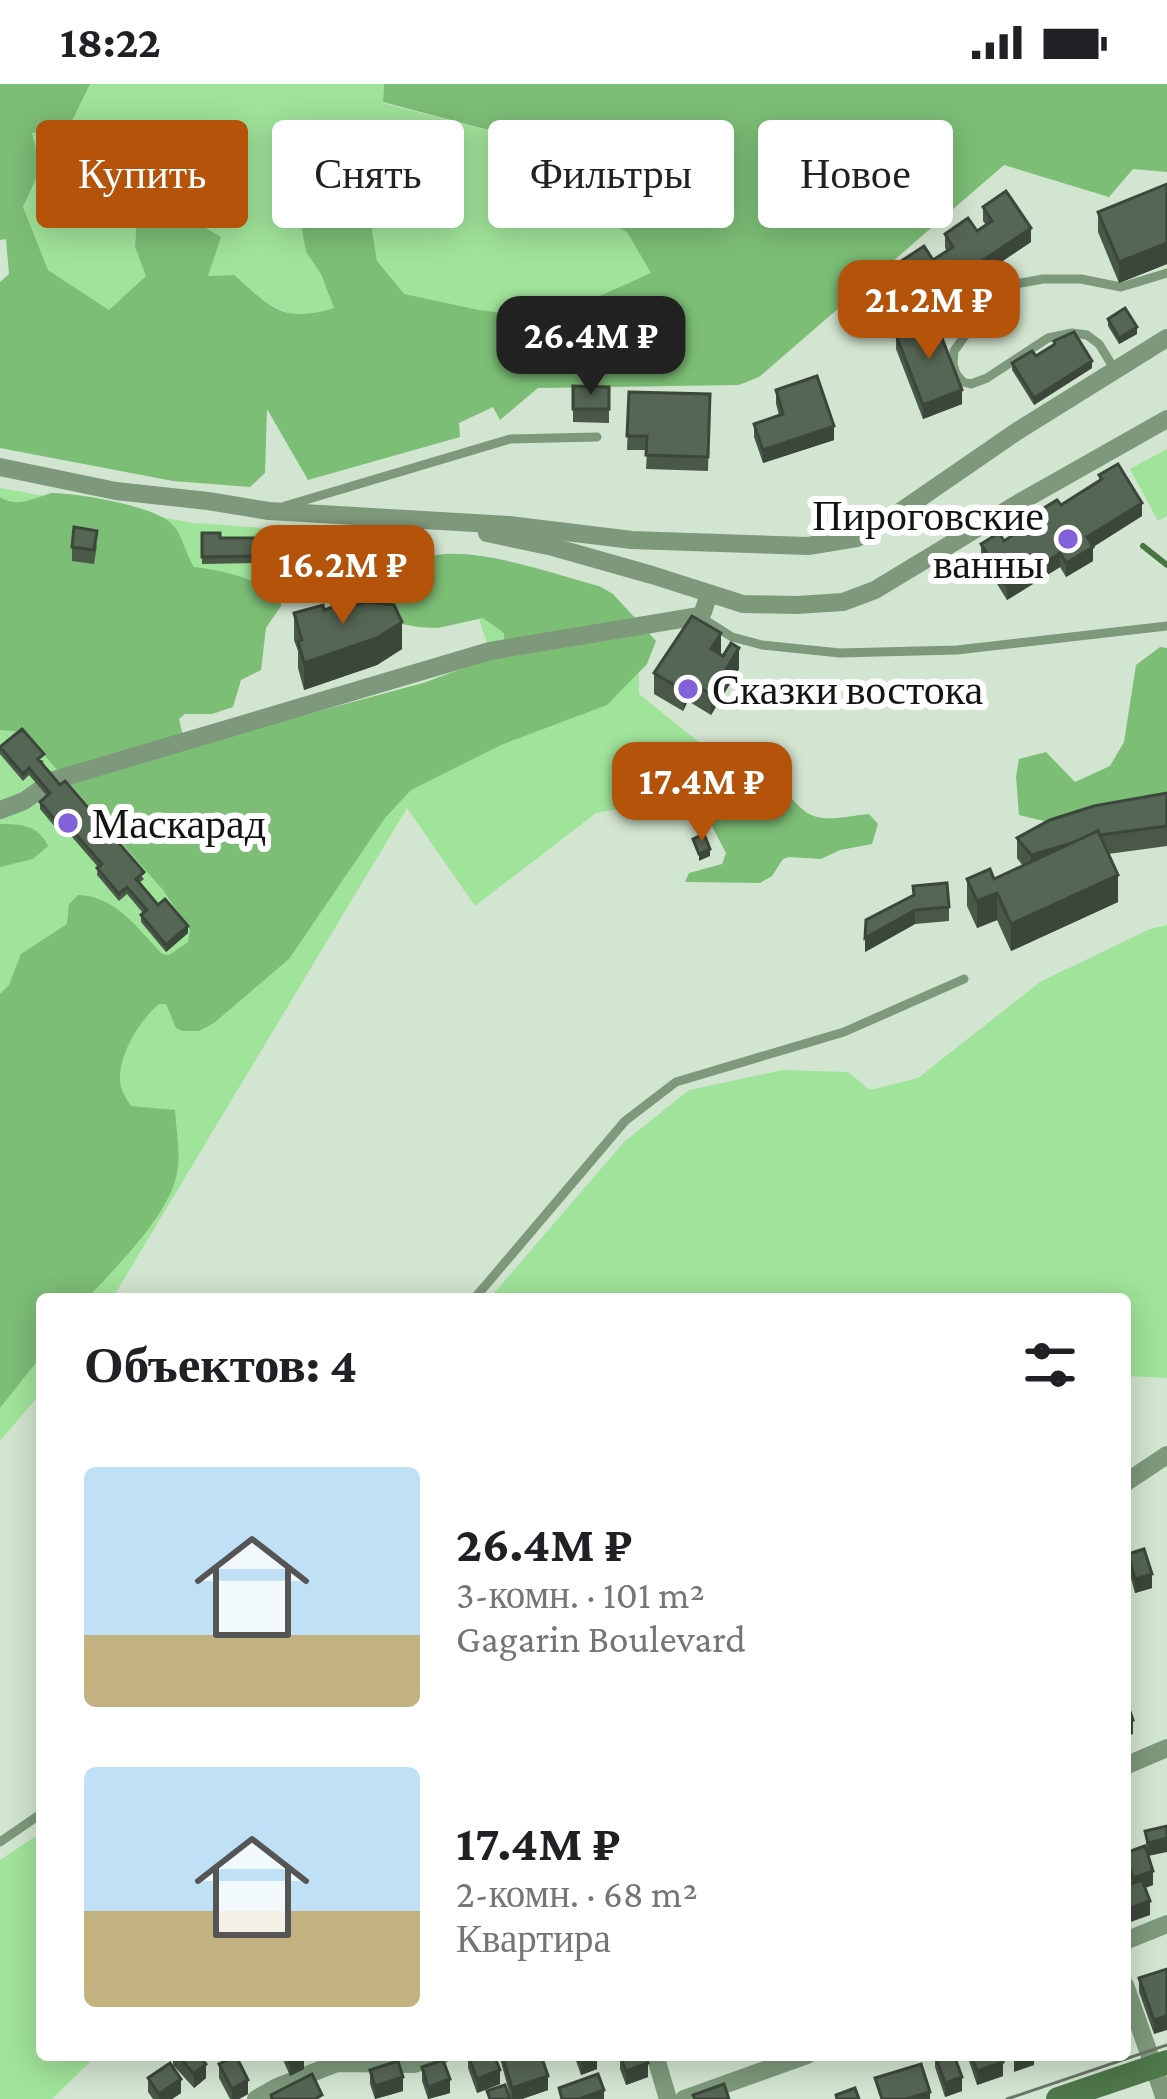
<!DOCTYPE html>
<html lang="ru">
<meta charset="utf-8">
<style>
body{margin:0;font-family:"Crimson Pro",serif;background:#f2f2f2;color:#202124;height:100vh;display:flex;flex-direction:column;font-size:45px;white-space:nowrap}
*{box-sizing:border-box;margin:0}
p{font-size:39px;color:#757577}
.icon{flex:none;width:66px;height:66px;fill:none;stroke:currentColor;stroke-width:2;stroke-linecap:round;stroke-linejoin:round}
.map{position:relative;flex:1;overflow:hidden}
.side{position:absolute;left:36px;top:1209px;width:1095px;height:768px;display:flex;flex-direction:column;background:#fff;border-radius:12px;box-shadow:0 6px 30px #0003}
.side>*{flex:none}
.banner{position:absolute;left:36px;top:36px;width:1095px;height:108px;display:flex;gap:24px}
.price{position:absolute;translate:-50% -102px;padding:0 27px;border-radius:24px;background:#b45309;color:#fff;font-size:39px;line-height:78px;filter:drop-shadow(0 3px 6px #0008)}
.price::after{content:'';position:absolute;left:50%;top:72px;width:36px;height:27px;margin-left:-18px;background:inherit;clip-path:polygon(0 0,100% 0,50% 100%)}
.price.current{background:#222;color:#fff}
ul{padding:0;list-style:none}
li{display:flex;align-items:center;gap:36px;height:300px;padding:0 48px}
li span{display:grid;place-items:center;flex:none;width:336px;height:240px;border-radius:12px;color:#555}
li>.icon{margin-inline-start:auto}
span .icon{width:144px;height:144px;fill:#fffc;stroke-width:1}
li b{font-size:51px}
h2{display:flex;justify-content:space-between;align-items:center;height:144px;padding:0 48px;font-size:51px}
.pill{padding:0 42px;border-radius:12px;background:#fff;box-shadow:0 6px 30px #0003;font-size:42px;line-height:108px}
.pill.current{background:#b45309;color:#fff}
.status{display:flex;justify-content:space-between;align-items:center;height:84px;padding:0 60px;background:#fff;direction:ltr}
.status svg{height:33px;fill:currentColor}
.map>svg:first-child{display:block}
</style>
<div class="status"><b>18:22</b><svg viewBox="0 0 49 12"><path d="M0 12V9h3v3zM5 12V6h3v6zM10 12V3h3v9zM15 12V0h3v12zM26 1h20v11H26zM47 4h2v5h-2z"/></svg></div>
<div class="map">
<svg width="1167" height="2015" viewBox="0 0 1167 2015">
<rect width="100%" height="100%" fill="#d2e5d0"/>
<g fill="#a0e39a" fill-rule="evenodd">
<path d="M 90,0 L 384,0 L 383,19 L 563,66 L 596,133 L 627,148 L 652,189 L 568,226 L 532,232 L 479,226 L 404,211 L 377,177 L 299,123 L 306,168 L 321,190 L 334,224 L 298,233 L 265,219 L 236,191 L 208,192 L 175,127 L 173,77 L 137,133 L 135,163 L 147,192 L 109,226 L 48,186 L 23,123 L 41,84 L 31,49 L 69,43 Z"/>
<path d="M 1167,365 L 1167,432 L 1158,437 L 1130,385 Z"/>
<path d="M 0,404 L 194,439 L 366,451 L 529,498 L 638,537 L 639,610 L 725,679 L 644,720 L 596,729 L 475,822 L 407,724 L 112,1215 L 42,1215 L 42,1308 L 0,1357 ZM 475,500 L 480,539 L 498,588 L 153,693 L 127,508 Z"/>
<path d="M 1167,841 L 1167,1294 L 1125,1292 L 1125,1215 L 489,1215 L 624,1058 L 689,1006 L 783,986 L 848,988 L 870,1006 L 918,994 L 1040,898 L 1150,845 Z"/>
<path d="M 42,1748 L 42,1971 L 97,1971 L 52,2015 L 0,2015 L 0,1776 Z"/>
</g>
<g fill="#7cbe76">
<path d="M 0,0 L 90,0 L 69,43 L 32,49 L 41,84 L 23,123 L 48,186 L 109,226 L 146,192 L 135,163 L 137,132 L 122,112 L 129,94 L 159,60 L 173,77 L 175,126 L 221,153 L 208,192 L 235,191 C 271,225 284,239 334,224 L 321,190 L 306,168 L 298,123 L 334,120 L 370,134 L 377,177 L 404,210 L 479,226 L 532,232 L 568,226 L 651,189 L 627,148 L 596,133 L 563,66 L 383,18 L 384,0 L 1167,0 L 1167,88 L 1133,85 L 1109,113 L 1004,81 L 759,293 L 739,301 L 538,304 L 500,336 L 493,323 L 459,339 L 460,353 L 308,396 L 267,325 L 265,389 L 250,403 L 173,397 L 0,364 L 0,198 L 9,190 L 6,155 L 0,156 Z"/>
<path d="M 51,409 C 77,409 155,422 172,440 C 183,451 185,470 194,483 C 224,487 259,494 281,515 L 281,522 L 266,544 L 261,586 L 241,596 L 233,623 L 212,630 L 185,630 L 179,635 L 182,648 L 193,656 L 207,657 L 423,599 L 505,569 L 504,549 L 483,534 L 438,544 L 418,543 L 360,532 L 345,517 L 355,509 L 400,504 C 406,494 411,480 423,475 C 462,457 558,491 599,502 L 613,510 L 656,557 L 647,580 L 607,621 L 501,661 L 411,706 L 385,734 L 289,875 L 214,939 L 199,947 L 182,947 L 176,944 L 166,920 L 159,920 C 139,937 115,975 121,1003 C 123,1010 127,1016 131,1022 L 175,1026 C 176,1044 180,1065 178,1083 C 173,1129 117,1181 87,1215 L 42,1215 L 42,1271 L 0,1324 L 0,910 L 9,901 L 21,870 L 67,840 L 69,820 L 78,811 C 116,812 138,845 162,870 L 169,871 L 188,858 L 190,846 L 163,806 L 24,648 L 0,646 L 0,413 C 17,424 33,415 51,409 Z"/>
<path d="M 1160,563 L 1167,564 L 1167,720 L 1060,741 L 1019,731 L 1016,693 L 1019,675 L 1046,668 L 1075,698 L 1110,682 L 1124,658 L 1136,581 Z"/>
<path d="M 766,701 C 792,704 796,728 817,733 C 832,737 854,731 869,730 L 878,740 L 872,760 L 840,766 L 821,775 L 789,773 L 783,775 L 772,792 L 760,799 L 685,798 L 689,789 L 722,780 L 726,769 L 703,725 L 708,713 Z"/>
<path d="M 0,740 C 22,740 38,741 48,762 L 33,775 L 0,783 Z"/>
</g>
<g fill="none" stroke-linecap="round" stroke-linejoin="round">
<path stroke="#467542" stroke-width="6" d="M 1143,462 L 1167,481"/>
<g stroke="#7d987a" stroke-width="9">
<path d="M 1115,286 L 1099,260 L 1087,251 L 1072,249 L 1048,254 L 987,294 L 971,300 L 963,298 L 956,290 L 953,280 L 954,267 L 972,242 L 996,215 L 1015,200 L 1043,195 L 1081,195 L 1121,203 L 1167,189"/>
<path d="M 285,422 L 510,355 L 597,353"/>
<path d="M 699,532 L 732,553 L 762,561 L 840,569 L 957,566 L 1167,542"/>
<path d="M 474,1215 L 625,1037 L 676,998 L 844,948 L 964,895"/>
<path d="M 0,1758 L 42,1729"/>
</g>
<g stroke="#7d987a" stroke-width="18">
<path d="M 0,383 L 116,407 L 208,417 L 269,427 L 509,441 L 632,456 L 808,462 L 857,454 L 894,432 L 1019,346 L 1167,254"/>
<path d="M 487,449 L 553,463 L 652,491 L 743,520 L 797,521 L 843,518 L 875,506 L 1022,417 L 1167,335"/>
<path d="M 51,697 L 490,567 L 699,532 L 703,528 L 709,510"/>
<path d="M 0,726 L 24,717 L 41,705"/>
<path d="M 1125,1399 L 1167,1371"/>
<path d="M 1125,1682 L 1167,1664"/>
<path d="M 1125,1857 L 1167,1840"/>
<path d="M 1125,1901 L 1165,2015"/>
<path d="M 655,1971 L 668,2015"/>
<path d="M 256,2015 L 277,2003 L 337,1979 L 414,1980 L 442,1971"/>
<path d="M 684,2015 L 807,1971"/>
</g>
<path stroke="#4d7649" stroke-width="24" d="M 1058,2015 L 1167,1978"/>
<path stroke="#687466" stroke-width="3" d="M 1007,2015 L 1167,1961"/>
</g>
<g fill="#4a5848">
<path d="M 1167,100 L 1167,180 L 1119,199 L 1098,148 L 1098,128 Z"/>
<path d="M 983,123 L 1031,158 L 925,229 L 900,192 L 900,178 L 933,176 L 947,167 L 945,164 L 945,150 L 977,147 L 986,141 L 983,137 Z"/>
<path d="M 1108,235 L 1137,250 L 1119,260 L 1108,242 Z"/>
<path d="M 896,251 L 962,320 L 923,335 L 896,265 Z"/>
<path d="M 1054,257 L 1092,284 L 1034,321 L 1012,286 L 1012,279 L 1036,272 L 1054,261 Z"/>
<path d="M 573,302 L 609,303 L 609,339 L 573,338 Z"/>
<path d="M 776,306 L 834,356 L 763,379 L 754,353 L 754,340 L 779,331 L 776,320 Z"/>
<path d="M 629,308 L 710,310 L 708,387 L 646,385 L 647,366 L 627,366 Z"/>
<path d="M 1099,391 L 1142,432 L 1093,463 L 1093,477 L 1066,493 L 1060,483 L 1007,516 L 981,474 L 981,460 L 1004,457 L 1039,435 L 1039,427 L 1061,421 L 1099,397 Z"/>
<path d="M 364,447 L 364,478 L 296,479 L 296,487 L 262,487 L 262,479 L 202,480 L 202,449 L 220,454 L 344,452 Z"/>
<rect x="385" y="458" width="17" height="26"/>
<path d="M 97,461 L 94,480 L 72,477 L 72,463 Z"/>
<path d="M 347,523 L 402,565 L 377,581 L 304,606 L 298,584 L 298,567 L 294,556 L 294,529 Z"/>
<path d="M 720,570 L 739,585 L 711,631 L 688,617 L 683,627 L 654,610 L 654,589 Z"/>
<path d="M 0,663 L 44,677 L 42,679 L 144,795 L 139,799 L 158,821 L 188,849 L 166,868 L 141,838 L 141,831 L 143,829 L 127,810 L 119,817 L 97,791 L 98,783 L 65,745 L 60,749 L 40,725 L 40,718 L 47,712 L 29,691 L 23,697 L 0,670 Z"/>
<path d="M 1167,709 L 1167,762 L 1108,770 L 1118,818 L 1011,867 L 997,836 L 977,844 L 967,822 L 967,795 L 994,795 L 1023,782 L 1017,774 L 1017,754 Z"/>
<path d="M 913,811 L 949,823 L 949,837 L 915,840 L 865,868 Z"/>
<path d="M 1128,1470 L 1152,1504 L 1135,1509 L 1128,1484 Z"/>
<path d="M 1167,1742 L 1148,1772 L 1153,1801 L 1145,1804 L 1150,1831 L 1131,1800 L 1125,1783 L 1125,1769 L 1147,1769 L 1145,1747 Z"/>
<path d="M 1167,1885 L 1154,1950 L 1139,1908 L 1139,1894 Z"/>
<path d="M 173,1971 L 198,1971 L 206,1994 L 194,2004 L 173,1981 Z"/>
<path d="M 281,1971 L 303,1971 L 304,1985 L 290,1992 Z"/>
<path d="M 468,1971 L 500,2000 L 477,2009 L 468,1984 Z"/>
<path d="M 499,1971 L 541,1971 L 548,2006 L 522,2015 L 511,2015 Z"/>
<path d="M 574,1971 L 597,1971 L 597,1985 L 581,1991 Z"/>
<path d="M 620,1971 L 648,1993 L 626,2001 L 620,1985 Z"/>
<path d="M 935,1971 L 962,2007 L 945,2013 L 935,1983 Z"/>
<path d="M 969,1971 L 1000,1971 L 1003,1992 L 977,2001 L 969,1977 Z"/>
<path d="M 219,1980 L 248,2010 L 239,2015 L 230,2015 L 219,1994 Z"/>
<path d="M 422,1983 L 450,2009 L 428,2015 L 422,1997 Z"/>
<path d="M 370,1986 L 403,2007 L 375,2015 L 370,2000 Z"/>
<path d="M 148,1994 L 181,2009 L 172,2015 L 153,2015 L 148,2008 Z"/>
</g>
<g fill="#3c473b">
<path d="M 1031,144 L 1031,158 L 925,229 L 925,215 Z"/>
<path d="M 1167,159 L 1167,180 L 1119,199 L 1119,178 Z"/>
<path d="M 1137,243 L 1137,250 L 1119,260 L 1119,254 Z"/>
<path d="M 1092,277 L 1092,284 L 1034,321 L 1034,314 Z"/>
<path d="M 962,306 L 962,320 L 923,335 L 923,321 Z"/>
<path d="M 834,342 L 834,356 L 763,379 L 763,366 Z"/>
<path d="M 1142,419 L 1142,432 L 1093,463 L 1093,477 L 1066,493 L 1066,479 L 1087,453 Z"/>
<path d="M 1060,469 L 1060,483 L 1007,516 L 1007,502 Z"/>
<path d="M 402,538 L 402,565 L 377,581 L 304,606 L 304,579 Z"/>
<path d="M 721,549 L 721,569 L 711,585 L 711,565 Z"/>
<path d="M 739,564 L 739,585 L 711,631 L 711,610 Z"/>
<path d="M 688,597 L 688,617 L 683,627 L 683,606 Z"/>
<path d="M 1103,750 L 1103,771 L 1031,792 L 1031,771 Z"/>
<path d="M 710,765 L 710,772 L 699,777 L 699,770 Z"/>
<path d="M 1118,791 L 1118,818 L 1011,867 L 1011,840 Z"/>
<path d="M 997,809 L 997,836 L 977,844 L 977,817 Z"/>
<path d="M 915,826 L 915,840 L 865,868 L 865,854 Z"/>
<path d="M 188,842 L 188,849 L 166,868 L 166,861 Z"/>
<path d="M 1152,1490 L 1152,1504 L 1135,1509 L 1135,1495 Z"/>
<path d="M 1133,1636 L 1133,1650 L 1125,1653 L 1125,1639 Z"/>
<path d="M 1129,1711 L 1129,1725 L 1125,1726 L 1125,1712 Z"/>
<path d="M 1167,1754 L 1167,1768 L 1148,1772 L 1148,1759 Z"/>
<path d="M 1153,1787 L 1153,1801 L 1133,1808 L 1133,1794 Z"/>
<path d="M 1150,1817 L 1150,1831 L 1125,1840 L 1125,1826 Z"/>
<path d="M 1167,1932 L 1167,1946 L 1154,1950 L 1154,1936 Z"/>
<path d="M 597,1971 L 597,1985 L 581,1991 L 581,1977 Z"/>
<path d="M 886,1971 L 904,1971 L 886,1977 Z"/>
<path d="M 1023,1971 L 1034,1971 L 1034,1981 L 1014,1988 L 1014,1974 Z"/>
<path d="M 304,1972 L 304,1985 L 290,1992 L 290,1978 Z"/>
<path d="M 1003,1978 L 1003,1992 L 977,2001 L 977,1987 Z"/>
<path d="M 648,1979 L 648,1993 L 626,2001 L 626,1987 Z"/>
<path d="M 206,1980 L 206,1994 L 194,2004 L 194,1990 Z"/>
<path d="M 500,1986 L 500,2000 L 477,2009 L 477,1995 Z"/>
<path d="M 548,1992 L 548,2006 L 522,2015 L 512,2015 L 512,2004 Z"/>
<path d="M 403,1993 L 403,2007 L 375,2015 L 375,2002 Z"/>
<path d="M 962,1993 L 962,2007 L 945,2013 L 945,1999 Z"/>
<path d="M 181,1995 L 181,2009 L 172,2015 L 159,2015 L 159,2010 Z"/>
<path d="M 450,1995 L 450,2009 L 428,2015 L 428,2003 Z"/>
<path d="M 248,1996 L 248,2010 L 239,2015 L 232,2015 L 232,2005 Z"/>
<path d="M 604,2006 L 604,2015 L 579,2015 Z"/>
<path d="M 930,2008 L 930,2015 L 906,2015 Z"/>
</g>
<g fill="#566654" stroke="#3c473b" stroke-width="3">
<path d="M 1167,100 L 1167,159 L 1119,178 L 1098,128 Z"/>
<path d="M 1006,107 L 1031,144 L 925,215 L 900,178 L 924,162 L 933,176 L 953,163 L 945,150 L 968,134 L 977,147 L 992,137 L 983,123 Z"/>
<path d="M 1125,224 L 1137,243 L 1119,254 L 1108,235 Z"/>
<path d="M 935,236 L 962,306 L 923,321 L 896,251 Z"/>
<path d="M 1074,248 L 1092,277 L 1034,314 L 1012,279 L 1032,267 L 1036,272 L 1055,260 L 1054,257 Z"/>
<path d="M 817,292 L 834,342 L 763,366 L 754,340 L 783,330 L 776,306 Z"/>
<path d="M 573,302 L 609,303 L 609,325 L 573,325 Z"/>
<path d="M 629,308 L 710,310 L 708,373 L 646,371 L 647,352 L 627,352 Z"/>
<path d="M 1118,380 L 1142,419 L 1087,453 L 1093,463 L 1066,479 L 1060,469 L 1007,502 L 981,460 L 999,449 L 1004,457 L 1043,432 L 1039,427 L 1057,416 L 1061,421 L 1102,395 L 1099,391 Z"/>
<path d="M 74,443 L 97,447 L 94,466 L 72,463 Z"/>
<path d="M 344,447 L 364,447 L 364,471 L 296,472 L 296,480 L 262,480 L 262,472 L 202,473 L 202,449 L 220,449 L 220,454 L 262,454 L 262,449 L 295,449 L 295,453 L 344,452 Z"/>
<rect x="385" y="458" width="17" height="19"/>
<path d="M 368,518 L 394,521 L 402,538 L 377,554 L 304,579 L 298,557 L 302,556 L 294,529 L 323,521 L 324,526 L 346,519 L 347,523 Z"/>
<path d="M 692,532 L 721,549 L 711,565 L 723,572 L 731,559 L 739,564 L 711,610 L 688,597 L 683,606 L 654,589 Z"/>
<path d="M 22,645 L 44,670 L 38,675 L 60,701 L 65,697 L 144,788 L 136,795 L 158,821 L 165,815 L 188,842 L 166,861 L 141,831 L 147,826 L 127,803 L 119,810 L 97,784 L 102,780 L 65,738 L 60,742 L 40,718 L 50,709 L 29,684 L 23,690 L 0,663 Z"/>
<path d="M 1167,709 L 1167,742 L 1100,751 L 1098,747 L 1072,759 L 1031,771 L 1017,754 L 1050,736 L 1094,722 Z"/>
<path d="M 1098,747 L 1118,791 L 1011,840 L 997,809 L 977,817 L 967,795 L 990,785 L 994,795 Z"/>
<path d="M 704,750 L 710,765 L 699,770 L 693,755 Z"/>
<path d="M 947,799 L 949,823 L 915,826 L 865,854 L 866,836 L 914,811 L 913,802 Z"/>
<path d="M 1144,1465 L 1152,1490 L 1135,1495 L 1128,1470 Z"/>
<path d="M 1125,1613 L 1133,1636 L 1125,1639 Z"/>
<path d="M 1167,1742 L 1167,1754 L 1148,1759 L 1145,1747 Z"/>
<path d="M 1145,1762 L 1153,1787 L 1133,1794 L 1125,1769 Z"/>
<path d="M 1142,1796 L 1150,1817 L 1125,1826 L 1125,1802 Z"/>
<path d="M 1167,1885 L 1167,1932 L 1154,1936 L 1139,1894 Z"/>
<path d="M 177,1971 L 198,1971 L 206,1980 L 194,1990 Z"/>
<path d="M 286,1971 L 303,1971 L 304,1972 L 290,1978 Z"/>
<path d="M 468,1971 L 494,1971 L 500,1986 L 477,1995 Z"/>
<path d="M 502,1971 L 541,1971 L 548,1992 L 512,2004 Z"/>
<path d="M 579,1971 L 597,1971 L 581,1977 Z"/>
<path d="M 620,1971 L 646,1971 L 648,1979 L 626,1987 Z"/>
<path d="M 935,1971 L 954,1971 L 962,1993 L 945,1999 Z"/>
<path d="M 971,1971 L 1000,1971 L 1003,1978 L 977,1987 Z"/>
<path d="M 236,1972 L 248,1996 L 232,2005 L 219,1980 Z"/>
<path d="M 443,1976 L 450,1995 L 428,2003 L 422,1983 Z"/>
<path d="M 398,1977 L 403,1993 L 375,2002 L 370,1986 Z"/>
<path d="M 170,1979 L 181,1995 L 159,2010 L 148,1994 Z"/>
<path d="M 921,1980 L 930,2008 L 906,2015 L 882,2015 L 875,1994 Z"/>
<path d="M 312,1990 L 322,2011 L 315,2015 L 272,2015 L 271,2011 Z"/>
<path d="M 598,1990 L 604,2006 L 579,2015 L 562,2015 L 559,2004 Z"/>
<path d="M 724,2000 L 729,2015 L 695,2015 L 693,2011 Z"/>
<path d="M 505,2001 L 510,2015 L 490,2015 L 487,2007 Z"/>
<path d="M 855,2004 L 859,2015 L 837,2015 L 836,2011 Z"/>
</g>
<g fill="#8261db" stroke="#fff" stroke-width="4.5">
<circle cx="1068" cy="455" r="12"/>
<circle cx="688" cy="605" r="12"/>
<circle cx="68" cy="739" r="12"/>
</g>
<g text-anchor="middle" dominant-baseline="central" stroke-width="12" stroke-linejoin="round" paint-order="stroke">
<g font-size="42" fill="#111710" stroke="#fff" text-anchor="start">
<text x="1044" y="431" text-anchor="end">Пироговские<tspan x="1044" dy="48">ванны</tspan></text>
<text x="712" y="605">Сказки востока</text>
<text x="92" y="739">Маскарад</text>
</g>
</g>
</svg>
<b class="price" style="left:929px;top:278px">21.2M ₽</b>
<b class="price current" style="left:591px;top:314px">26.4M ₽</b>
<b class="price" style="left:343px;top:543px">16.2M ₽</b>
<b class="price" style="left:702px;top:760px">17.4M ₽</b>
<div class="banner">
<a class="pill current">Купить</a>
<a class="pill">Снять</a>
<a class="pill">Фильтры</a>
<a class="pill">Новое</a>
</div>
<section class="side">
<h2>Объектов: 4<svg class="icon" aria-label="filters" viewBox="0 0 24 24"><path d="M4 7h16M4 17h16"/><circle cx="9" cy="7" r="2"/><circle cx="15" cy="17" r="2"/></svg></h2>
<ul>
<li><span style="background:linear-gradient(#bfe0f5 70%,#c2b280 0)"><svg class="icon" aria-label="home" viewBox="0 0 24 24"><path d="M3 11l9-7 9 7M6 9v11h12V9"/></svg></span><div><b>26.4M ₽</b><p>3-комн. · 101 m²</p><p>Gagarin Boulevard</p></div></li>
<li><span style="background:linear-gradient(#bfe0f5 60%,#c2b280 0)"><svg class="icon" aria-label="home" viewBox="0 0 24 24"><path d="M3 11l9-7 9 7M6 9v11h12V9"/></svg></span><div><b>17.4M ₽</b><p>2-комн. · 68 m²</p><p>Квартира</p></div></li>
</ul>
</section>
</div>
